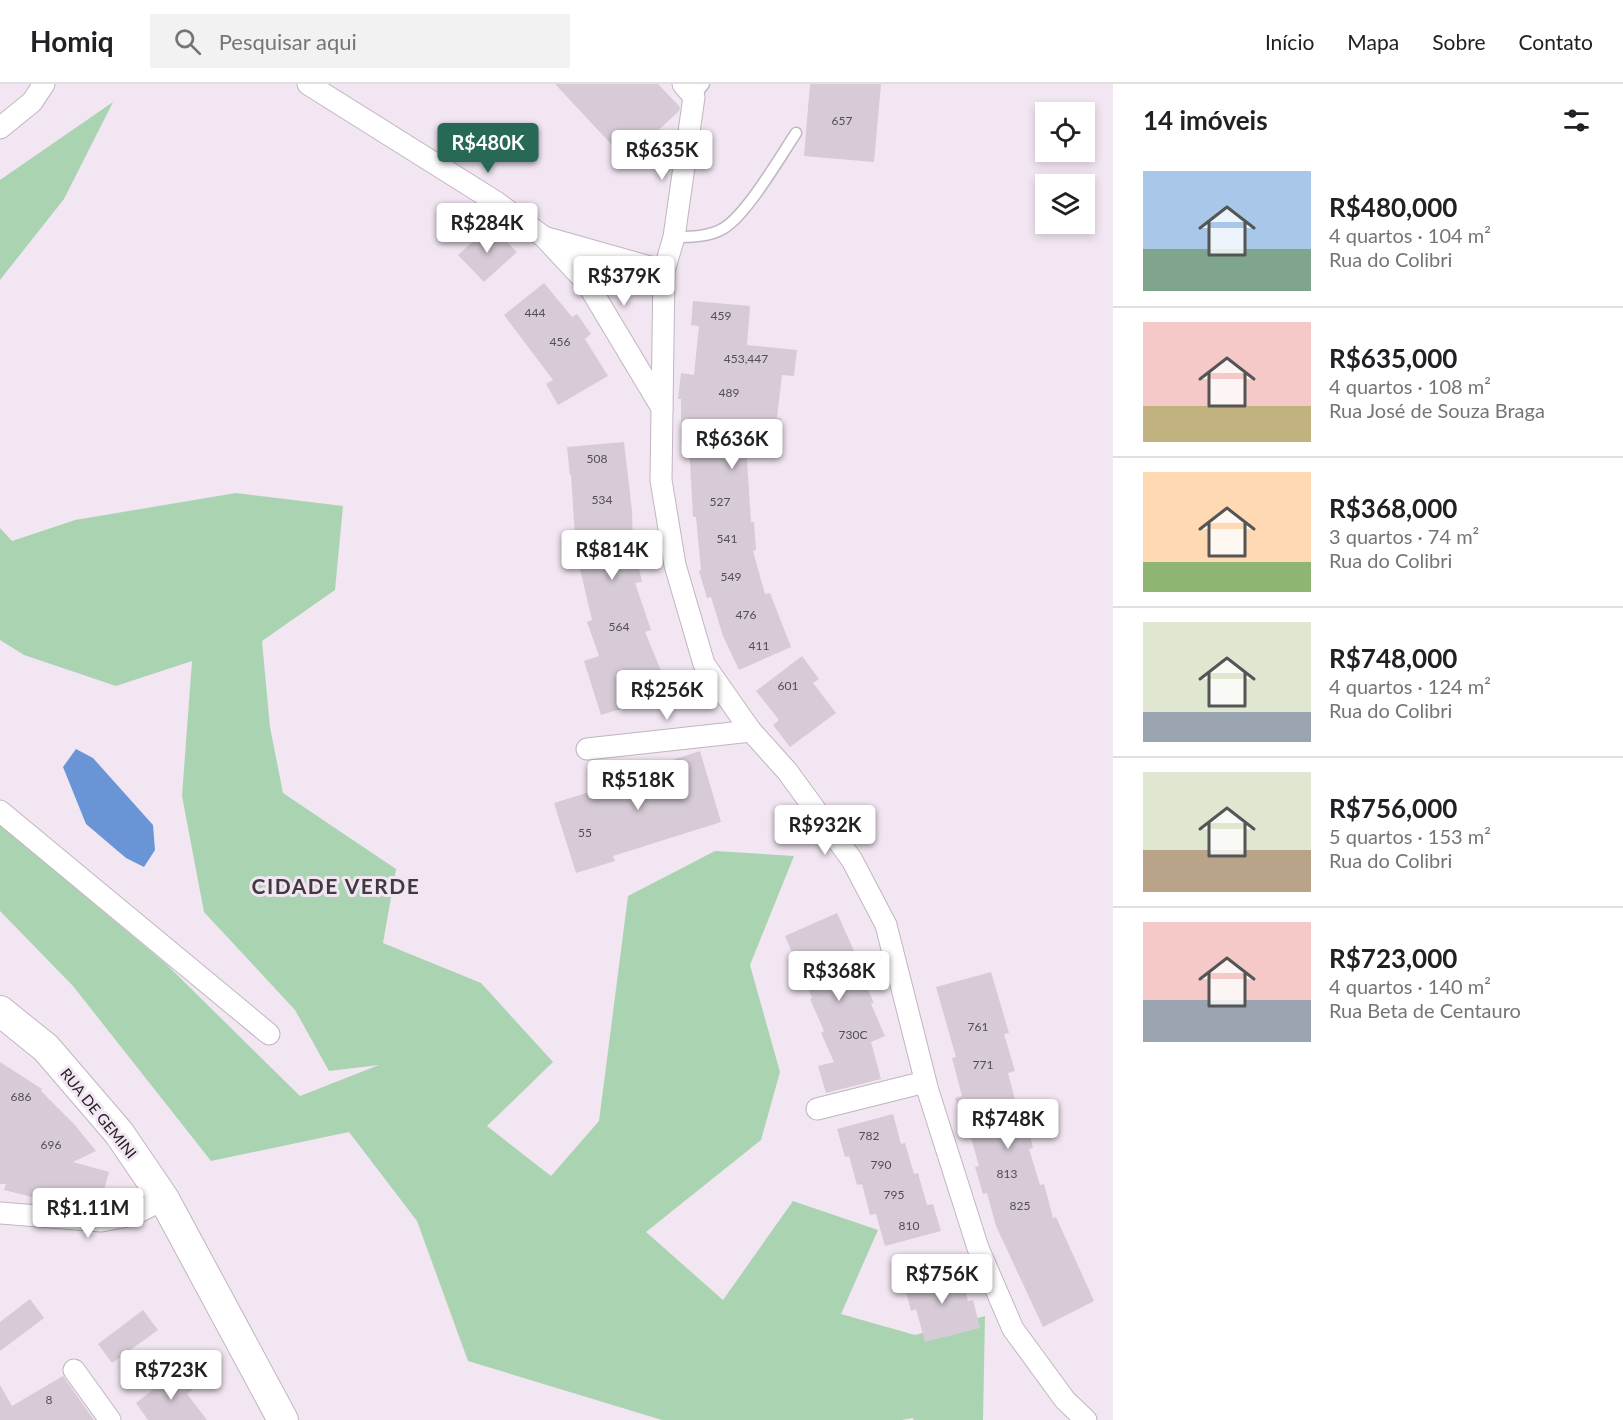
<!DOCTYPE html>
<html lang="pt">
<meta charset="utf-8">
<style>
body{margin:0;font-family:Lato,sans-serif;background:#f2f2f2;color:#202124;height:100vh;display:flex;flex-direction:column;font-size:22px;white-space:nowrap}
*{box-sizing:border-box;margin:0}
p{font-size:20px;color:#757577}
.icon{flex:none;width:33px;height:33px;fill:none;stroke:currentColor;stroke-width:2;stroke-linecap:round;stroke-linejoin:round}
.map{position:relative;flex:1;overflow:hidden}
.panel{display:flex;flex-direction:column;background:#fff;width:510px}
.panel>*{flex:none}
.controls{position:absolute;left:1035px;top:18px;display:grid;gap:12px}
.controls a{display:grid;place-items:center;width:60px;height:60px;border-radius:0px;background:#fff;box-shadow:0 3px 9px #0003;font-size:30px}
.price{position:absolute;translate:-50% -51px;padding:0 14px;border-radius:6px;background:#fff;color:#222;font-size:20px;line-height:39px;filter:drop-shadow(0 2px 3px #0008)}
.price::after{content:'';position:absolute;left:50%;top:36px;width:18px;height:14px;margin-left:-9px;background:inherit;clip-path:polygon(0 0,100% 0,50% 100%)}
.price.current{background:#276856;color:#fff}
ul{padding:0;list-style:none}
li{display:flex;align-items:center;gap:18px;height:150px;padding:0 30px}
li+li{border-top:2px solid #e0e0e0}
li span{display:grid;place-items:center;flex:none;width:168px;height:120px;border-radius:0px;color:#555}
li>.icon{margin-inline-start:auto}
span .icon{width:72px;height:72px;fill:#fffc;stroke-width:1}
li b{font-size:26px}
h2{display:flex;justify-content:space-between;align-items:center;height:72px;padding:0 30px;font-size:26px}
header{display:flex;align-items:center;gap:36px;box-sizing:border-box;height:84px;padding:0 30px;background:#fff;border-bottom:2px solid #e0e0e0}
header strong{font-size:28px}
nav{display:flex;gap:33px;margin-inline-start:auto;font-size:21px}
.search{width:420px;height:54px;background:#f2f2f2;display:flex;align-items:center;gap:15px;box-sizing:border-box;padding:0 21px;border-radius:0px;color:#757577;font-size:22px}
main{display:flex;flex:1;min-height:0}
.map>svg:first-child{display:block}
</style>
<header>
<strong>Homiq</strong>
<div class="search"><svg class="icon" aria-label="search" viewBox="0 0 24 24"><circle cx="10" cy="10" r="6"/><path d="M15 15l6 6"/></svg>Pesquisar aqui</div>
<nav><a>Início</a><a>Mapa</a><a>Sobre</a><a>Contato</a></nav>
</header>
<main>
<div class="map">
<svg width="1113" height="1336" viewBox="0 0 1113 1336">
<rect width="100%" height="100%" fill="#f2e6f3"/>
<g fill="#aad4b1">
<path d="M 113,18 L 64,115 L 0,196 L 0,96 Z"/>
<path d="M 236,409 L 343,422 L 335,506 L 262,557 L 270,643 L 283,709 L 396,785 L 383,859 L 481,899 L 553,978 L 487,1042 L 551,1092 L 599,1037 L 628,812 L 715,767 L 794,772 L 750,881 L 780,988 L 761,1056 L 646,1148 L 723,1216 L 793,1117 L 878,1146 L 841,1230 L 915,1251 L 985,1232 L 983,1336 L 914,1336 L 913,1334 L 902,1336 L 662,1336 L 468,1277 L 417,1137 L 349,1048 L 211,1077 L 73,902 L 0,827 L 0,741 L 165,879 L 300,1012 L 379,981 L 329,987 L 295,926 L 204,828 L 182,712 L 192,577 L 116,602 L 24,571 L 0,556 L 0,444 L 12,457 L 75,436 Z"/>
</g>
<path fill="#6995d6" d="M 76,665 L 93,674 L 153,741 L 155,766 L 144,783 L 126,774 L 86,740 L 63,683 Z"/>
<g fill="#d7cbd7">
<path d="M 555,0 L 658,0 L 680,23 L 679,27 L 626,76 Z"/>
<path d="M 810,0 L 881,0 L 874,78 L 804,72 Z"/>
<path d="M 491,141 L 517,168 L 484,198 L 458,171 Z"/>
<path d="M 544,199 L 572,233 L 577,230 L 591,250 L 585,255 L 608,292 L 558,321 L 546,300 L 553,296 L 504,231 Z"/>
<path d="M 693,217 L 750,222 L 747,261 L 797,266 L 794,292 L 782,291 L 777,334 L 781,334 L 781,360 L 746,360 L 751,438 L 754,438 L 756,466 L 753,467 L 765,510 L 770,509 L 791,563 L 739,586 L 723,552 L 711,513 L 707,514 L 699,487 L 701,486 L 696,433 L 693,433 L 689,360 L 681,360 L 681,315 L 678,315 L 681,289 L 694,291 L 699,242 L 691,241 Z"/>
<path d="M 624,358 L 632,427 L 633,459 L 642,498 L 635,499 L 651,546 L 645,548 L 672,613 L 646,624 L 644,618 L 601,631 L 584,577 L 599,572 L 587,538 L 592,536 L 576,468 L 571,391 L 570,391 L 567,363 Z"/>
<path d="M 802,572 L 819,595 L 813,599 L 836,629 L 790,663 L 773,641 L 779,636 L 756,607 Z"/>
<path d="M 700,667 L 721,738 L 613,772 L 615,777 L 576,789 L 554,719 L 615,700 L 614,695 Z"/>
<path d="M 837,829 L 862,885 L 859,886 L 874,919 L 871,920 L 885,952 L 871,958 L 881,995 L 826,1009 L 818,982 L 834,978 L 821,949 L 824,947 L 810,915 L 812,914 L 785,852 Z"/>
<path d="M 991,888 L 1009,949 L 1004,950 L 1015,987 L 1008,989 L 1021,1038 L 1026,1036 L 1033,1064 L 1029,1065 L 1040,1101 L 1044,1100 L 1053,1134 L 1056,1133 L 1094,1217 L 1043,1243 L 996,1142 L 987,1109 L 983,1110 L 975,1083 L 979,1082 L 967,1040 L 963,1041 L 955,1014 L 962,1012 L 952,974 L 956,973 L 936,903 Z"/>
<path d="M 0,978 L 42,1005 L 41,1007 L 74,1040 L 96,1067 L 73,1078 L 109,1088 L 100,1120 L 74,1113 L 72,1122 L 68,1122 L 4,1106 L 6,1100 L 0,1100 Z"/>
<path d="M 893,1030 L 901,1060 L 905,1059 L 914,1090 L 918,1089 L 927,1121 L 933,1120 L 941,1147 L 885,1162 L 876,1130 L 870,1131 L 862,1100 L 857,1101 L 849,1072 L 845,1073 L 837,1045 Z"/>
<path d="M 959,1184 L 968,1217 L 973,1216 L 980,1244 L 925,1258 L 916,1225 L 911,1227 L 904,1199 Z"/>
<path d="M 30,1215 L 44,1234 L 0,1267 L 0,1238 Z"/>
<path d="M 143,1226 L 158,1246 L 112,1279 L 98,1260 Z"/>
<path d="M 181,1284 L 195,1304 L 187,1310 L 207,1336 L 148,1336 L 136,1319 Z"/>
<path d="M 63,1292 L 94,1336 L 0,1336 L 0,1301 L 12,1322 Z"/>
</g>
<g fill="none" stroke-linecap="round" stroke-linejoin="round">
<g stroke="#c0b5c1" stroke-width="13">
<g id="lane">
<path d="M 694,13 L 704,0"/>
<path d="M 674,153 C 690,153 710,153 724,144 C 747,130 780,73 796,49"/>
</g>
</g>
<g stroke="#c0b5c1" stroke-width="23">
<g id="street">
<path d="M 308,0 L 496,118 L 544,153 L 664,187"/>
<path d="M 683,0 L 694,13 L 674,153 L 664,187 L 661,396 L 675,481 L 704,580 L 751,647 L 787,687 L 852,776 L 886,841 L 928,1007 L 978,1164 L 1013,1245 L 1065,1316 L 1086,1336"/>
<path d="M 0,44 L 32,18 L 44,0"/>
<path d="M 544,153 L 587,199 L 662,324"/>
<path d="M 587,665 L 751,647"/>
<path d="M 0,727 L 269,950"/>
<path d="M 817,1025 L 925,998"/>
<path d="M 0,1129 L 101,1137 L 133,1131 L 164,1115"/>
<path d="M 74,1286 L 110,1336"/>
</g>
</g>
<g stroke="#c0b5c1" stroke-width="32">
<path id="secondary" d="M 0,927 L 46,964 L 119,1049 L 164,1115 L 283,1336"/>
</g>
<use href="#lane" stroke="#fff" stroke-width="10"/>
<use href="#street" stroke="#fff" stroke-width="21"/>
<use href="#secondary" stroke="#fff" stroke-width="30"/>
</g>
<g text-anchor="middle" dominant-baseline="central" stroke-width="6" stroke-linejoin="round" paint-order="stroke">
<g font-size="12" fill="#544d54">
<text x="842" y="36">657</text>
<text x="535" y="228">444</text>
<text x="721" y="231">459</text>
<text x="560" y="257">456</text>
<text x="746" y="274">453,447</text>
<text x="729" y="308">489</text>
<text x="597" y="374">508</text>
<text x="602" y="415">534</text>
<text x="720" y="417">527</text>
<text x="727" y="454">541</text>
<text x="731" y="492">549</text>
<text x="746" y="530">476</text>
<text x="619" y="542">564</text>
<text x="759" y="561">411</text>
<text x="788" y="601">601</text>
<text x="585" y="748">55</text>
<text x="978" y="942">761</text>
<text x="853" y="950">730C</text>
<text x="983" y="980">771</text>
<text x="21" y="1012">686</text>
<text x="869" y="1051">782</text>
<text x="51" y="1060">696</text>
<text x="881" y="1080">790</text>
<text x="1007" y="1089">813</text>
<text x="894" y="1110">795</text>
<text x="1020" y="1121">825</text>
<text x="909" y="1141">810</text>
<text x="49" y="1315">8</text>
</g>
<g font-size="15" fill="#282328" stroke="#f2e6f3">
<text transform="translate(99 1029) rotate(51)">RUA DE GEMINI</text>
</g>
<g font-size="21" font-weight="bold" letter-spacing="1.5" fill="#423943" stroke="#f2e6f3">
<text x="336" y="801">CIDADE VERDE</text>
</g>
</g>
</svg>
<div class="controls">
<a><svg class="icon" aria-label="locate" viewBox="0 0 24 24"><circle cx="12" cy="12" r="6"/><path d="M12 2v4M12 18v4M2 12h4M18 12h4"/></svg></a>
<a><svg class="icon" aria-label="layers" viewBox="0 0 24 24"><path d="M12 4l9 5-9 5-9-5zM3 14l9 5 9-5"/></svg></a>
</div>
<b class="price current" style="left:488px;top:90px">R$480K</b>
<b class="price" style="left:662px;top:97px">R$635K</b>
<b class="price" style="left:487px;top:170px">R$284K</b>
<b class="price" style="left:624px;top:223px">R$379K</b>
<b class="price" style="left:732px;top:386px">R$636K</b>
<b class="price" style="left:612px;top:497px">R$814K</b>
<b class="price" style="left:667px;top:637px">R$256K</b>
<b class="price" style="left:638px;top:727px">R$518K</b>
<b class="price" style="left:825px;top:772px">R$932K</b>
<b class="price" style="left:839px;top:918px">R$368K</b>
<b class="price" style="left:1008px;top:1066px">R$748K</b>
<b class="price" style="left:88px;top:1155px">R$1.11M</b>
<b class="price" style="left:942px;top:1221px">R$756K</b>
<b class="price" style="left:171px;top:1317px">R$723K</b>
</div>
<section class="panel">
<h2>14 imóveis<svg class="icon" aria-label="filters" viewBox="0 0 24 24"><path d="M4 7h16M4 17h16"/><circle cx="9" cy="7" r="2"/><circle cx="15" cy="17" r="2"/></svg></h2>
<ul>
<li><span style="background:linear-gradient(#a9c7e8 65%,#7fa58c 0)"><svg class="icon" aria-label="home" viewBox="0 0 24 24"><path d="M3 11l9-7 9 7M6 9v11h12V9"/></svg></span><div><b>R$480,000</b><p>4 quartos · 104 m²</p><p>Rua do Colibri</p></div></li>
<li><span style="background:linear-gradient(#f6c9c9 70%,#c2b280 0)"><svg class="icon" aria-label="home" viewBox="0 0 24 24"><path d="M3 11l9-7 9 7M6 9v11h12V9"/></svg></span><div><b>R$635,000</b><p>4 quartos · 108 m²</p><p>Rua José de Souza Braga</p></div></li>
<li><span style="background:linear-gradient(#ffd9b3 75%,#8fb573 0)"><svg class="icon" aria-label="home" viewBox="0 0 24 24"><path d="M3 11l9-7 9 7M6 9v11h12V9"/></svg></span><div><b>R$368,000</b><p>3 quartos · 74 m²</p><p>Rua do Colibri</p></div></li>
<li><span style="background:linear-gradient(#dfe7d0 75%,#9aa5b1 0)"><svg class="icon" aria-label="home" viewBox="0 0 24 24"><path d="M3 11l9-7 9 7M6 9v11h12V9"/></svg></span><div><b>R$748,000</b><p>4 quartos · 124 m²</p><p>Rua do Colibri</p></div></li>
<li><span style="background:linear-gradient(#dfe7d0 65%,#b9a48a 0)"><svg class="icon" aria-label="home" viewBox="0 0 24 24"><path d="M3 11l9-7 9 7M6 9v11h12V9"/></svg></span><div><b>R$756,000</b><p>5 quartos · 153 m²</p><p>Rua do Colibri</p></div></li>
<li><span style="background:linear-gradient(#f6c9c9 65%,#9aa5b1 0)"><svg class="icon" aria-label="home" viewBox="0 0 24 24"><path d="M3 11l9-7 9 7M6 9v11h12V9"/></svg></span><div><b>R$723,000</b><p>4 quartos · 140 m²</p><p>Rua Beta de Centauro</p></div></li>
</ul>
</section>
</main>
